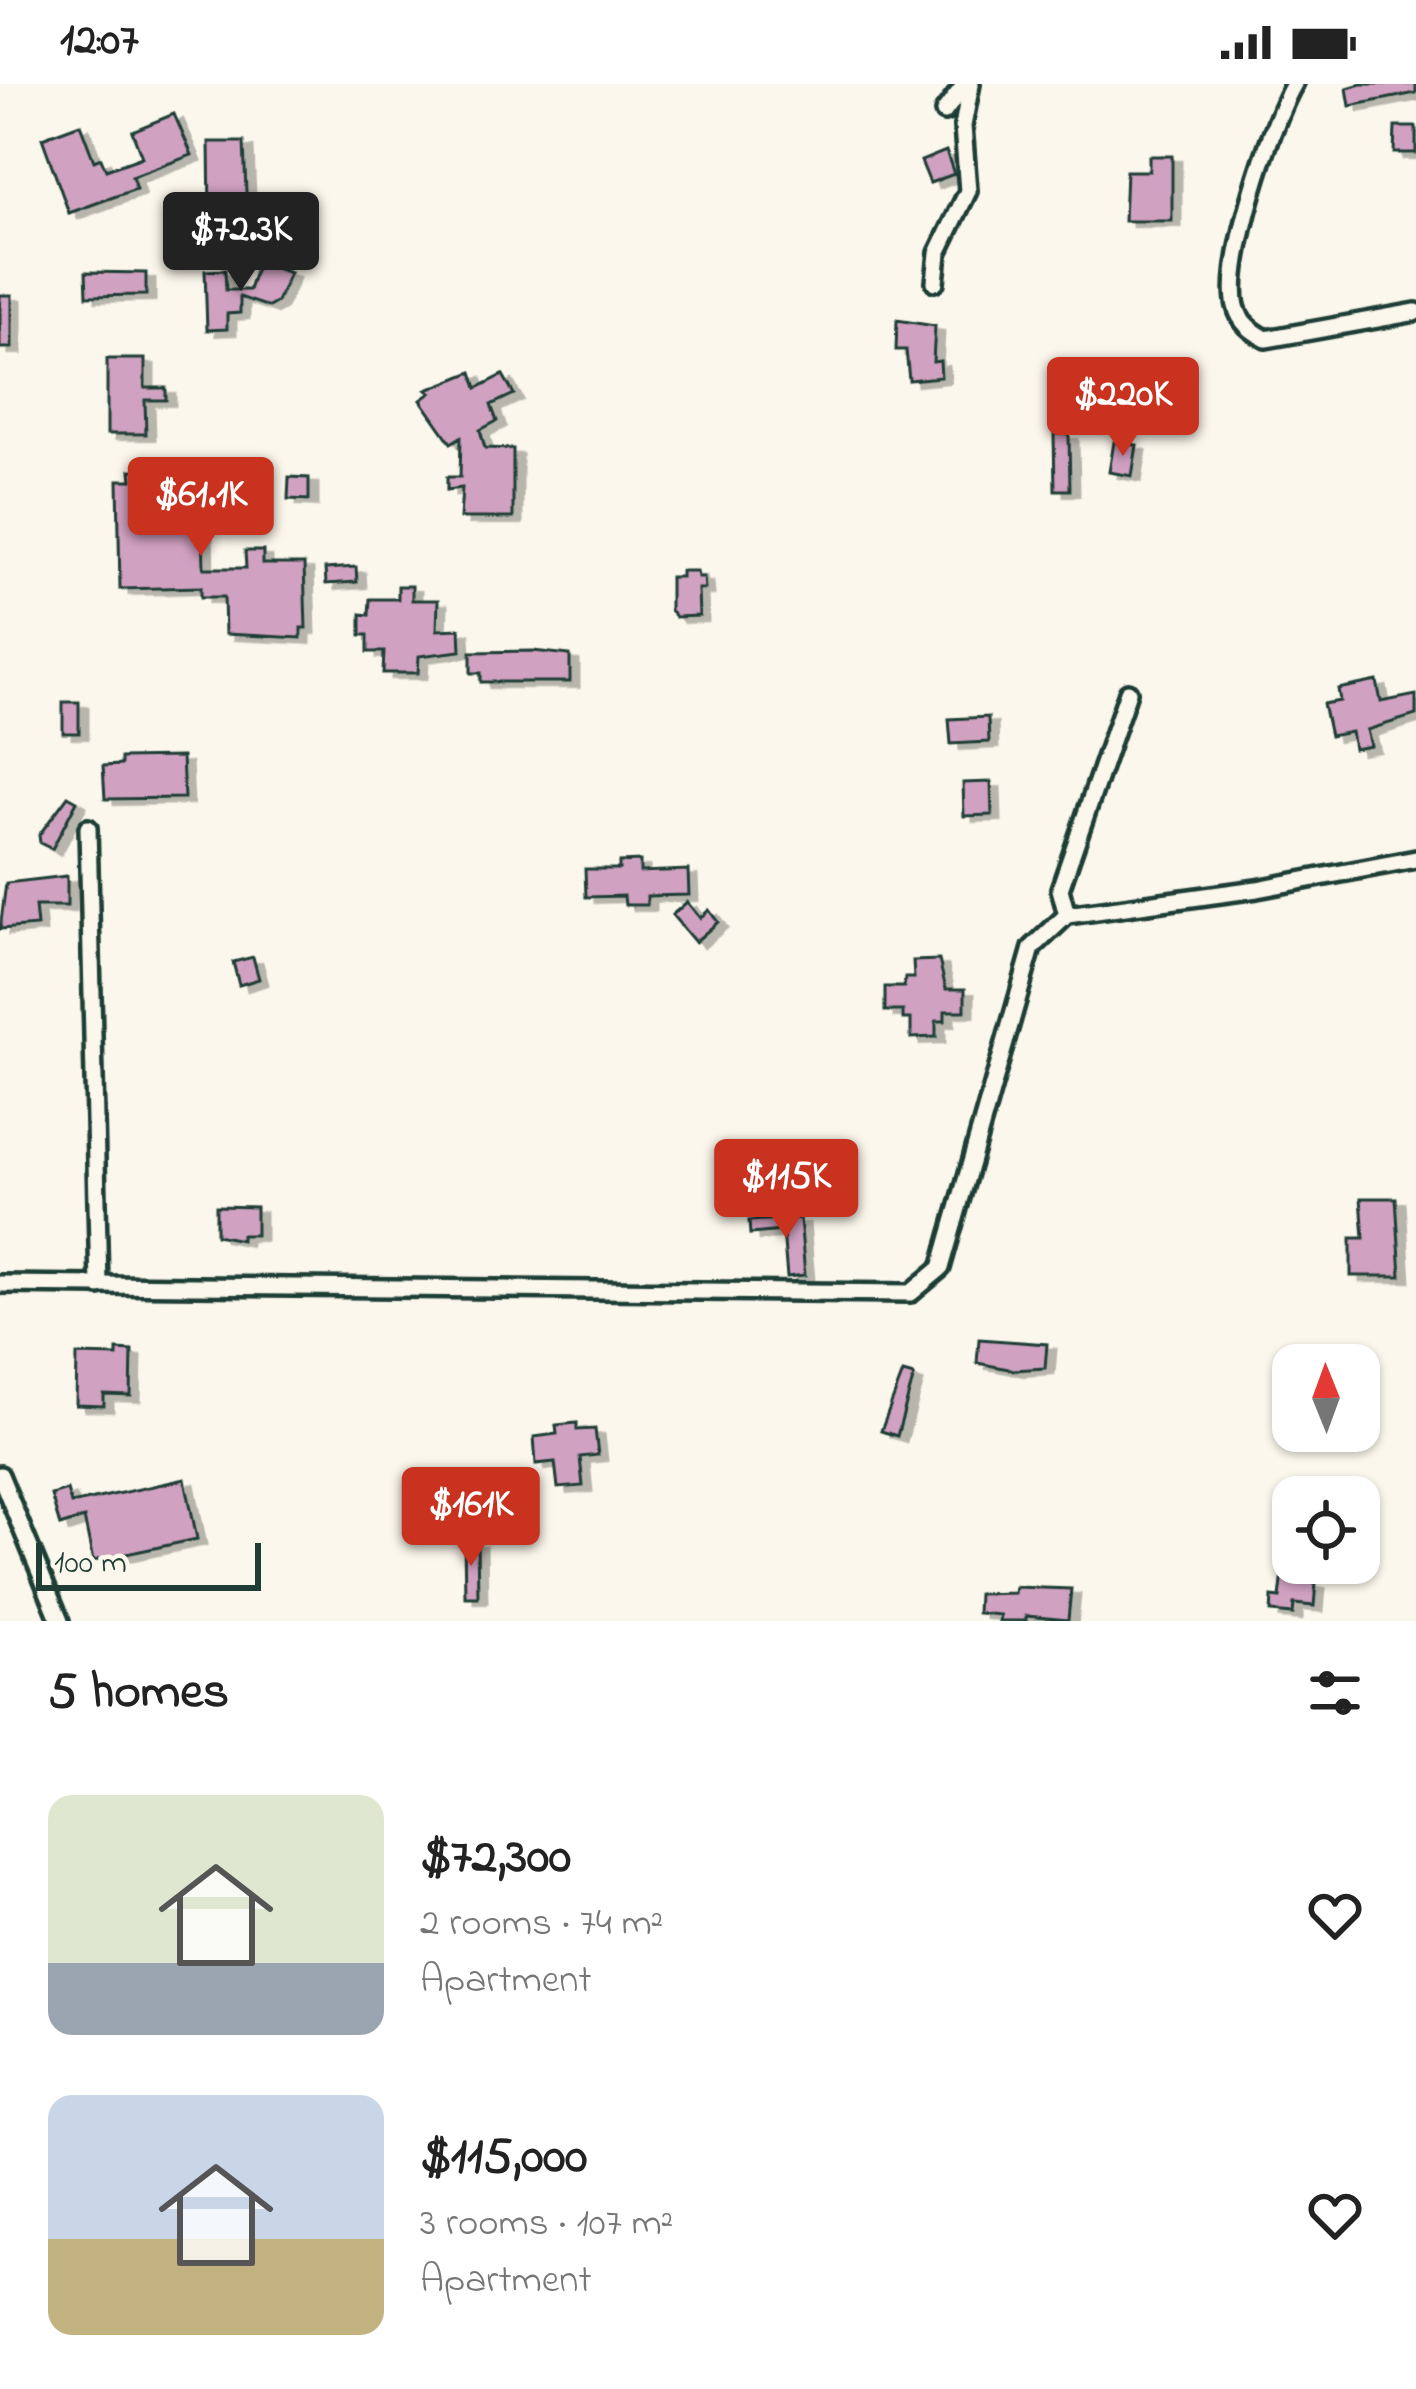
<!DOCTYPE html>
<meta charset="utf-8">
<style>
body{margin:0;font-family:"Indie Flower",sans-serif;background:#f2f2f2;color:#222;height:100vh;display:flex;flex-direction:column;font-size:45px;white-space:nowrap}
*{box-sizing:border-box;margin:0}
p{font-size:39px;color:#767676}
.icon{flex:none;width:66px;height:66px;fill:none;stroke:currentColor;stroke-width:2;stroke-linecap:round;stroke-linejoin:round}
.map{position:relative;height:1537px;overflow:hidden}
.side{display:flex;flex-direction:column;background:#fff;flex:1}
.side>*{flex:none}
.needle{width:78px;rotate:359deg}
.fabs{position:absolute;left:1272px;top:1260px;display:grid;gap:24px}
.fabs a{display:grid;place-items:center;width:108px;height:108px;border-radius:24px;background:#fff;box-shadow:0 3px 9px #0004;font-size:60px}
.scale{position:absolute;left:36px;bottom:30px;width:225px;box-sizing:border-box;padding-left:12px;border:6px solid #1f3d34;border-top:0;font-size:33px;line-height:42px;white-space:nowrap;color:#1f3d34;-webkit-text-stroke:9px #fbf7ec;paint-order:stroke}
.price{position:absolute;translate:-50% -102px;padding:0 27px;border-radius:12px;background:#c8321e;color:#fff;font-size:39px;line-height:78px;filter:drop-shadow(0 3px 6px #0008)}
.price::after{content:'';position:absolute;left:50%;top:72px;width:36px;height:27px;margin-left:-18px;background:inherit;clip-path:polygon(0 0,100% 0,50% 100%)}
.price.on{background:#222;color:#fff}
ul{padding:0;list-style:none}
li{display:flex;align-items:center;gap:36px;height:300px;padding:0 48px}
li span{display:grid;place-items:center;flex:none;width:336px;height:240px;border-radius:24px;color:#555}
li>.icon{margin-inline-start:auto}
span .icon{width:144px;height:144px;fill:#fffc;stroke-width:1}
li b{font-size:51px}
h2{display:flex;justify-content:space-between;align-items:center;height:144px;padding:0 48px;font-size:51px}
.status{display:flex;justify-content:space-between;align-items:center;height:84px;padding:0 60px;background:#fff;direction:ltr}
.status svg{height:33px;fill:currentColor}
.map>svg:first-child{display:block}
</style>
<div class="status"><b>12:07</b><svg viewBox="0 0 49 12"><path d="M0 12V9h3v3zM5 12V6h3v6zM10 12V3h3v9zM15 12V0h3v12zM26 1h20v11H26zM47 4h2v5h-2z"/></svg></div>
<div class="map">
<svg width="1416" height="1537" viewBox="0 0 1416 1537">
<defs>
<filter id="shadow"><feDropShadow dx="9" dy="5.5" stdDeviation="0" flood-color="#0004"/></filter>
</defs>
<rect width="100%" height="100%" fill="#fbf7ec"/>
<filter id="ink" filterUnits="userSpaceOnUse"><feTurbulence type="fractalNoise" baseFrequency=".00833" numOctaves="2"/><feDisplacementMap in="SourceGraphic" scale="24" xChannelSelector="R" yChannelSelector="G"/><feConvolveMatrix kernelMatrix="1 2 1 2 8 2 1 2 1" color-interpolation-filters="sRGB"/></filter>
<g filter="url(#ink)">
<g fill="#d1a1c1" stroke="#1f3d34" stroke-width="3" filter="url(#shadow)">
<path d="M 1361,0 L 1416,0 L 1416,9 L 1350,22 L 1347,4 Z"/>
<path d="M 174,30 L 192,71 L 132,93 L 136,105 L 69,129 L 42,54 L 80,40 L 94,77 L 101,74 L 106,86 L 142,73 L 132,47 Z"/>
<path d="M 1395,43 L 1416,43 L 1416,69 L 1394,69 Z"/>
<path d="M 209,58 L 244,58 L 247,132 L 222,132 L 230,152 L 204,162 L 195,139 L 210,133 Z"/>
<path d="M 946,67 L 954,90 L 930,99 L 921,77 Z"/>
<path d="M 1149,72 L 1172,72 L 1172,137 L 1124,137 L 1126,87 L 1149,87 Z"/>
<path d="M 258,178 L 290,189 L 277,218 L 269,223 L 240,213 L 240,229 L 227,230 L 227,245 L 207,246 L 205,187 L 225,186 L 226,206 L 249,206 Z"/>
<path d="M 86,188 L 146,189 L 146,211 L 87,212 Z"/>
<rect x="0" y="211" width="12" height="53"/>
<path d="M 897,236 L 935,242 L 933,278 L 940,277 L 941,293 L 909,296 L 906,266 L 896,266 Z"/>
<path d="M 107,275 L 145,275 L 145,304 L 166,304 L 166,316 L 145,316 L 146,350 L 107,350 Z"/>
<path d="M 472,288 L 477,304 L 503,291 L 514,310 L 491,321 L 497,337 L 480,346 L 485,364 L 513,365 L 513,434 L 460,434 L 462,404 L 447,406 L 447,393 L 460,393 L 461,353 L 451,359 L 421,316 L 431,309 L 427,306 Z"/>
<path d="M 1054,350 L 1069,350 L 1070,406 L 1055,406 Z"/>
<path d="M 1114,358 L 1137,361 L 1132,392 L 1109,388 Z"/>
<path d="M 131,386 L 180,389 L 180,395 L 191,395 L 191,404 L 202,404 L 204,484 L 246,484 L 245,467 L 263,467 L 263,480 L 304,480 L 306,544 L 301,544 L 301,554 L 225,550 L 224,513 L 201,513 L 201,503 L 120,505 L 118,396 L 132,396 Z"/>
<path d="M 289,393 L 309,394 L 309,416 L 288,415 Z"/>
<path d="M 356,483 L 357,498 L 326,500 L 325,485 Z"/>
<path d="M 681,487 L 697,487 L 698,493 L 704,493 L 705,505 L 698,505 L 699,532 L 675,533 L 670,526 L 670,493 L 681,493 Z"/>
<path d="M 398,502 L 412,502 L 412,516 L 438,516 L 437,546 L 460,545 L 461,567 L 419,572 L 418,589 L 383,589 L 384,568 L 368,568 L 368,551 L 361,551 L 361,530 L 369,531 L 370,515 L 398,515 Z"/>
<path d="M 533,567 L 570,571 L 570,598 L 481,598 L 481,589 L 471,589 L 471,568 Z"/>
<path d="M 1377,597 L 1381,618 L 1416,611 L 1416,631 L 1367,646 L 1371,662 L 1354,665 L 1351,648 L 1330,652 L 1323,620 L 1340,617 L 1338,605 Z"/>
<rect x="63" y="618" width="16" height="31"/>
<path d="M 988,633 L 989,658 L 951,660 L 949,635 Z"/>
<path d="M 182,673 L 184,714 L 105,715 L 103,682 L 121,681 L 121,674 Z"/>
<path d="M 991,698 L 992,731 L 964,732 L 963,699 Z"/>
<path d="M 68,712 L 77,717 L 52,765 L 40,759 L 39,751 Z"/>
<path d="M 640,777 L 640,788 L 688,786 L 689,811 L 647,812 L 647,821 L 625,821 L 624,812 L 586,813 L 585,785 L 619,785 L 619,778 Z"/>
<path d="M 67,792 L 67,822 L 35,822 L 37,842 L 0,845 L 6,799 Z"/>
<path d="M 687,818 L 700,834 L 709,826 L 718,838 L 695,858 L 672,831 Z"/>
<path d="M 253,873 L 259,895 L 239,901 L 233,878 Z"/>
<path d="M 939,876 L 946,905 L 965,905 L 965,927 L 945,927 L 945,937 L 936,937 L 936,953 L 911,954 L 911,935 L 903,935 L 903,927 L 885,927 L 885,903 L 904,903 L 905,894 L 914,894 L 913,877 Z"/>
<path d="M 1361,1114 L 1396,1114 L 1401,1192 L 1351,1192 L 1351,1154 L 1364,1154 Z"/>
<path d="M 216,1122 L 256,1123 L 256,1151 L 241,1151 L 241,1156 L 216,1151 Z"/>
<path d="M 800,1134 L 805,1191 L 787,1193 L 783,1147 L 750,1150 L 749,1137 Z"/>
<path d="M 979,1255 L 1047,1260 L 1045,1284 L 1014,1286 L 977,1279 Z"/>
<path d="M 117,1266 L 132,1267 L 131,1312 L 104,1311 L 104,1322 L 76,1321 L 77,1271 L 117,1272 Z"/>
<path d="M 903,1289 L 914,1292 L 897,1352 L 881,1347 Z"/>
<path d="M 577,1339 L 577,1346 L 595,1345 L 598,1371 L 580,1373 L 583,1402 L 558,1404 L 555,1378 L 536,1380 L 534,1353 L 557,1350 L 556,1341 Z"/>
<path d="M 185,1395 L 197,1455 L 93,1477 L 84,1434 L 60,1442 L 51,1411 L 67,1406 L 71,1420 Z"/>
<path d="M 464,1457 L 477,1457 L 478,1513 L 465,1513 Z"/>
<path d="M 1284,1480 L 1300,1482 L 1299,1497 L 1316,1499 L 1314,1522 L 1294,1520 L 1293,1530 L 1271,1528 L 1272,1513 L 1280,1514 Z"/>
<path d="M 1015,1503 L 1071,1505 L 1068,1536 L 1026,1532 L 1026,1537 L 999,1537 L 1000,1531 L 977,1529 L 978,1510 L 1014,1509 Z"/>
</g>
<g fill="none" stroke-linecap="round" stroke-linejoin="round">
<g stroke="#1f3d34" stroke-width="24">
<g id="minor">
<path d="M 1294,0 C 1271,39 1225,179 1236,222 C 1240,239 1252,247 1266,255 L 1416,228"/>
<path d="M 944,28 L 965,0"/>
<path d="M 935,198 L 938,169 L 968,107 L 963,42 L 971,0"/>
<path d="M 88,744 L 99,1202"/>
<path d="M 1067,831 L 1060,805 L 1128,608"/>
<path d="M 0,1200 L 911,1209 L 941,1184 L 1032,864 L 1067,831 L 1257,805 L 1416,775"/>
<path d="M 0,1391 L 60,1537"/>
</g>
</g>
<use href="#minor" stroke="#fbf7ec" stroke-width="15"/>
</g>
</g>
</svg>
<div class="fabs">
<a><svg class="needle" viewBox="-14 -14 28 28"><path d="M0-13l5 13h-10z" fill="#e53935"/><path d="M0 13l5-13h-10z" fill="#767676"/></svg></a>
<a><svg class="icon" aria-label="locate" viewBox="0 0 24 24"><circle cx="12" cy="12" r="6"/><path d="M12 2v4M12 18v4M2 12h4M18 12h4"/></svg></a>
</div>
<div class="scale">100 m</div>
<b class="price on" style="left:241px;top:210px">$72.3K</b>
<b class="price" style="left:1123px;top:375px">$220K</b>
<b class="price" style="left:201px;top:475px">$61.1K</b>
<b class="price" style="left:786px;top:1157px">$115K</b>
<b class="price" style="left:471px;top:1485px">$161K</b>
</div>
<section class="side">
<h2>5 homes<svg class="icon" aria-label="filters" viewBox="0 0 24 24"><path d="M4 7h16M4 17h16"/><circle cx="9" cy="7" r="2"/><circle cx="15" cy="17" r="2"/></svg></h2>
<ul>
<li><span style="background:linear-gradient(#dfe7d0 70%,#9aa5b1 0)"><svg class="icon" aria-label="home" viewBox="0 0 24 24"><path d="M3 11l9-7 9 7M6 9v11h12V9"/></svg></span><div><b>$72,300</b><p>2 rooms · 74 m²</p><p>Apartment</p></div><svg class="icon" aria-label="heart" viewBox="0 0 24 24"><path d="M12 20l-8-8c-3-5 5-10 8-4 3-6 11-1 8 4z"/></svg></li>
<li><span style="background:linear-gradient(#c9d6e8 60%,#c2b280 0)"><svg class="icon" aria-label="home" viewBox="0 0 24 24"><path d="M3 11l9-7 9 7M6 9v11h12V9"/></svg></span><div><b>$115,000</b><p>3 rooms · 107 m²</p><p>Apartment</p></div><svg class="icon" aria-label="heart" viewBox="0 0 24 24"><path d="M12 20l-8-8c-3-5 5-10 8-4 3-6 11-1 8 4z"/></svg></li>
</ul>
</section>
